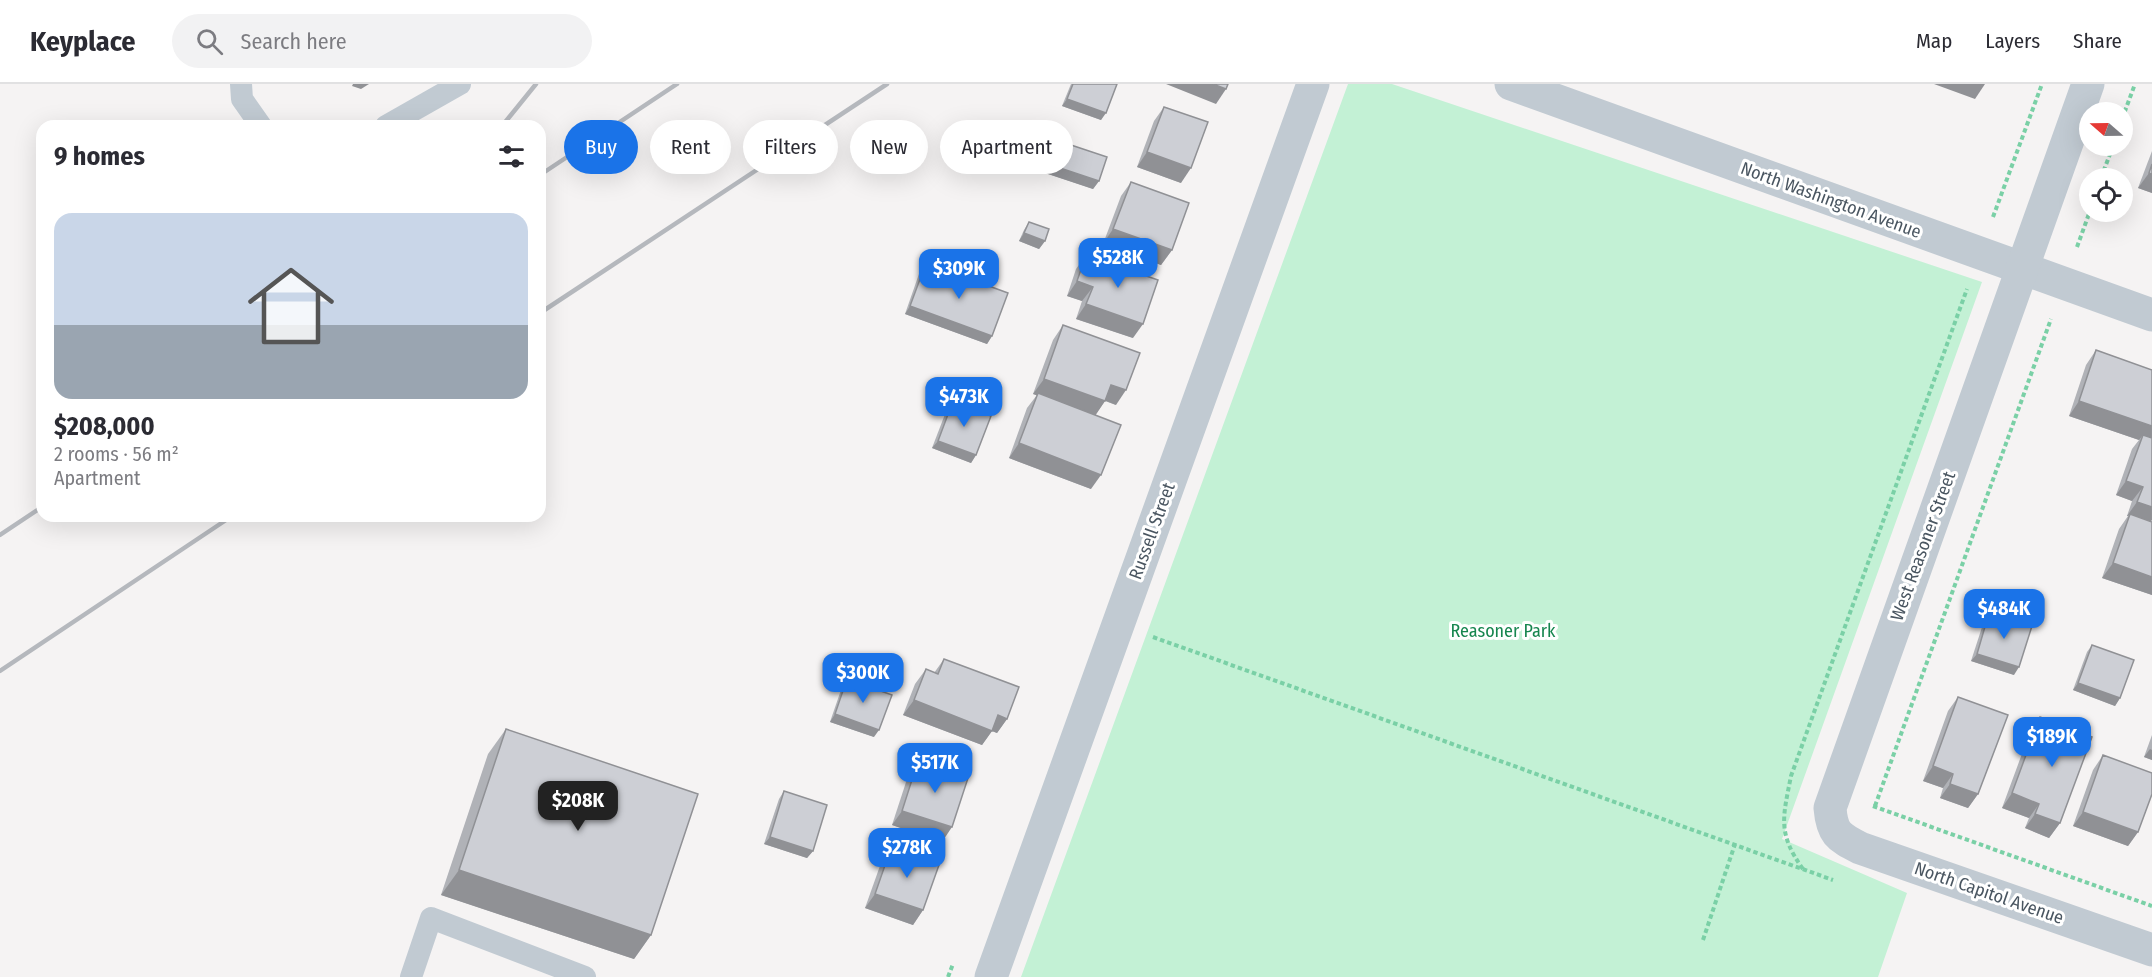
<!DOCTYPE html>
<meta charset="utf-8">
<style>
body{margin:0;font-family:"Fira Sans Condensed",sans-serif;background:#f2f2f3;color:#2b2b33;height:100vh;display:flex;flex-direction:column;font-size:22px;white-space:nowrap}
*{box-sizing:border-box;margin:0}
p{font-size:20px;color:#7c7c81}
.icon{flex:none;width:33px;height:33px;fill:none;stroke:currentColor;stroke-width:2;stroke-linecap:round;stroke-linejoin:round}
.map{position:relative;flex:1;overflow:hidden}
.sheet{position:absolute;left:36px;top:36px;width:510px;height:402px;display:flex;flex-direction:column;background:#fff;border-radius:18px;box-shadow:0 6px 24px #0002}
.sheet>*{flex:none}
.top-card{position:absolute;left:564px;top:36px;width:570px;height:54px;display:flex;gap:12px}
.needle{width:39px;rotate:290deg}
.tools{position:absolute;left:2079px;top:18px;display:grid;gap:12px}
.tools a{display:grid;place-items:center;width:54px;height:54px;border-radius:50%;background:#fff;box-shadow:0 6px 24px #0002;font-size:30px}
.price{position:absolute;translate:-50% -51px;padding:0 14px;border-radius:12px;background:#1a73e8;color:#fff;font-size:20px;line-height:39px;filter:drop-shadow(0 2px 3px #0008)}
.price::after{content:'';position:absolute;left:50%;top:36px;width:18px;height:14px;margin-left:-9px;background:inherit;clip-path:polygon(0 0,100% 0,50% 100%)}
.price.selected{background:#222;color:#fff}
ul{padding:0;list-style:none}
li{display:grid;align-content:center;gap:12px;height:318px;padding:0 18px}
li+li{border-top:2px solid #e1e1e2}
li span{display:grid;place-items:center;height:186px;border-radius:18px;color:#555}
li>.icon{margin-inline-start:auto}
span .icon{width:108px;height:108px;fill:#fffc;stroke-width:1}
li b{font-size:26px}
h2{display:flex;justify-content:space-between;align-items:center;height:72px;padding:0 18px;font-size:26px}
.pill{padding:0 21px;border-radius:27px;background:#fff;box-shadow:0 6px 24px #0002;font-size:21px;line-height:54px}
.pill.selected{background:#1a73e8;color:#fff}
header{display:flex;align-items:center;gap:36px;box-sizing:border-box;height:84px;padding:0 30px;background:#fff;border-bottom:2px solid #e1e1e2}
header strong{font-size:28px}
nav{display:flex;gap:33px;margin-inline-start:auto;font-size:21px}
.search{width:420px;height:54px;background:#f2f2f3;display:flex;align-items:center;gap:15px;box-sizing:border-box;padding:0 21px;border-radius:33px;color:#7c7c81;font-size:22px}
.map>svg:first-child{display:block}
</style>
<header>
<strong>Keyplace</strong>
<div class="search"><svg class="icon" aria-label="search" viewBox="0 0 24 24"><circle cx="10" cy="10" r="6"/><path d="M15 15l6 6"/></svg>Search here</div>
<nav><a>Map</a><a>Layers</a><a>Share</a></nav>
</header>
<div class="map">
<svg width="2152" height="893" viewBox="0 0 2152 893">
<rect width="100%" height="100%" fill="#f5f3f3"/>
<path fill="#c3f1d5" d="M 1348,0 L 1392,0 L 1982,198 L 1782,755 L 1907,809 L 1878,893 L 1021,893 Z"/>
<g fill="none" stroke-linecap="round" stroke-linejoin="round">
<g stroke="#7ad0a6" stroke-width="4" stroke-dasharray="4.5 3" stroke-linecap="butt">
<path d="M 2122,35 L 2135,0"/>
<path d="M 2101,94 L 2113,62"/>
<path d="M 1993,133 L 2042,0"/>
<path d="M 2077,163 L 2090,127"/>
<path d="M 1153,553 L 1833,796"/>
<path d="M 1873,722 L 2152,822"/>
<path d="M 1875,722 L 2051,235"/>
<path d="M 1803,785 C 1777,749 1783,733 1791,692 L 1967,205"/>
<path d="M 1703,856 L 1735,760"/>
<path d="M 948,893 L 953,880"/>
</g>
<g stroke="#c1cad2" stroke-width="22">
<path d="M 241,0 L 242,15 L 261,42"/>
<path d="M 386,42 L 460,0"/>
<path d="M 411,893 L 431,834 L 585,893"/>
</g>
<g stroke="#c1cad2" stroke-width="33">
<path d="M 1511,0 L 2152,231"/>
<path d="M 2088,0 L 1830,724 C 1832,749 1838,753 1860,764 L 2152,866"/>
<path d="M 991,893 L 1313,0"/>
</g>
<g stroke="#b5b8bd" stroke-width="4.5">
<path d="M 502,42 L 536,0"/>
<path d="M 540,91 L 677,0"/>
<path d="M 540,229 L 887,0"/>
<path d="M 0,451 L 42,423"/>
<path d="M 0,587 L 232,432"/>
</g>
</g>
<g fill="#b0b2b7">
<path d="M 1071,0 L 1117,0 L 1101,36 L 1062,22 Z"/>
<path d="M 1164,23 L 1181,99 L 1137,83 L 1154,37 Z"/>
<path d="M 1053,55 L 1099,97 L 1093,105 L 1039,87 L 1048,63 Z"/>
<path d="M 2152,67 L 2152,109 L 2138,104 Z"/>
<path d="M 1131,98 L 1172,166 L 1161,181 L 1103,160 L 1121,112 Z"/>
<path d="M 1029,138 L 1045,157 L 1039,165 L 1019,157 L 1024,146 Z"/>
<path d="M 1086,171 L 1133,254 L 1076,235 L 1082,217 L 1067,212 L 1076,185 Z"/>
<path d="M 926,179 L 992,252 L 987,260 L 905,230 L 920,187 Z"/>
<path d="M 1063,241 L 1116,321 L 1105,317 L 1095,331 L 1091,405 L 1009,374 L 1027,324 L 1037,311 L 1033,310 L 1053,256 Z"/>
<path d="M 2096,266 L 2152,286 L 2151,438 L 2152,438 L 2152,511 L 2102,494 L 2119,445 L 2128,432 L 2127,432 L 2132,417 L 2116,411 L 2132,365 L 2139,356 L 2069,332 L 2086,281 Z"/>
<path d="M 953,317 L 976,371 L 971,379 L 932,364 L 947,325 Z"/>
<path d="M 1989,529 L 2014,591 L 1971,577 L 1984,537 Z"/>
<path d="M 2092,561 L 2120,614 L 2115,622 L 2073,606 L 2087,568 Z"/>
<path d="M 944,575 L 1007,635 L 997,649 L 992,647 L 982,661 L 903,631 L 915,600 L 926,585 L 934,589 Z"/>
<path d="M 847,595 L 874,653 L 830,638 L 842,603 Z"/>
<path d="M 1958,613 L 1978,710 L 1968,724 L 1940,714 L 1943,704 L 1923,697 L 1948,627 Z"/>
<path d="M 2040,633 L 2060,739 L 2049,754 L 2025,744 L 2029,734 L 2002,724 L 2030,648 Z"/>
<path d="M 506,645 L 651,851 L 634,875 L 441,811 L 488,670 Z"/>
<path d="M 2152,651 L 2152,676 L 2144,673 Z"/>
<path d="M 2103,671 L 2138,748 L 2128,762 L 2073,742 L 2093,686 Z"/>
<path d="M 918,677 L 942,758 L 892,741 L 908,692 Z"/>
<path d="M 784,707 L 813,767 L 807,774 L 764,760 L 779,715 Z"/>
<path d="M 891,764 L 923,826 L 913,841 L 865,824 L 881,779 Z"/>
</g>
<g fill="#909195">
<path d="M 353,0 L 369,0 L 361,5 L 352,2 Z"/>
<path d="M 1166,0 L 1213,0 L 1226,5 L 1216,20 Z"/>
<path d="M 1934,0 L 1985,0 L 1975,15 Z"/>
<path d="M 1067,15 L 1106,29 L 1101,36 L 1062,22 Z"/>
<path d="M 1147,68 L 1191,84 L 1181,99 L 1137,83 Z"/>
<path d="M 1045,79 L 1099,97 L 1093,105 L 1039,87 Z"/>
<path d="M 2149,89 L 2152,90 L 2152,109 L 2138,104 Z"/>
<path d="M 1113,145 L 1172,166 L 1161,181 L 1103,160 Z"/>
<path d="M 1024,149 L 1045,157 L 1039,165 L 1019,157 Z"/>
<path d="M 1077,197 L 1093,203 L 1082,217 L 1067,212 Z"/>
<path d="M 1086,220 L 1143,240 L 1133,254 L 1076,235 Z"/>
<path d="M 910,222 L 992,252 L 987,260 L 905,230 Z"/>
<path d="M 1044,295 L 1105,317 L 1095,332 L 1033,310 Z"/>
<path d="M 1111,301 L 1126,306 L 1116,321 L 1101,315 Z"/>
<path d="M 2079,317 L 2152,342 L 2152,360 L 2143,351 L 2139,356 L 2069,332 Z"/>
<path d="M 938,357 L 976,371 L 971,379 L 932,364 Z"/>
<path d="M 1019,359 L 1101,391 L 1091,405 L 1009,374 Z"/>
<path d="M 2126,397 L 2143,403 L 2132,417 L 2116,411 Z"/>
<path d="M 2137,418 L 2152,423 L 2152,436 L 2149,440 L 2130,430 L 2128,432 L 2127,432 Z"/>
<path d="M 2113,479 L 2152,493 L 2152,511 L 2102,494 Z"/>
<path d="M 1977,570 L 2019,583 L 2014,591 L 1971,577 Z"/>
<path d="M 2078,599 L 2120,614 L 2115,622 L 2073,606 Z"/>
<path d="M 914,616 L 998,631 L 1007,635 L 997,649 L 992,647 L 982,661 L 903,631 Z"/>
<path d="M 835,630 L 879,646 L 874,653 L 830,638 Z"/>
<path d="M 2150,665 L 2152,666 L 2152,676 L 2144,673 Z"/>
<path d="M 1933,682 L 1953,690 L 1943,704 L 1923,697 Z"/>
<path d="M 1950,700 L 1978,710 L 1968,724 L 1940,714 Z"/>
<path d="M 2012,709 L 2039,720 L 2029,734 L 2002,724 Z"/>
<path d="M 902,727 L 952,743 L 942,758 L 892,741 Z"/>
<path d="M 2083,728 L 2138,748 L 2128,762 L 2073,742 Z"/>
<path d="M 2035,730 L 2060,739 L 2049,754 L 2025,744 Z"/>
<path d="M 770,753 L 813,767 L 807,774 L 764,760 Z"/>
<path d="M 459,786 L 651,851 L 634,875 L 441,811 Z"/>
<path d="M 875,810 L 923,826 L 913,841 L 865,824 Z"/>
</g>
<g fill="#cdcfd5" stroke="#909195" stroke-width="1.5">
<path d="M 1073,0 L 1117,0 L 1106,29 L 1067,15 Z"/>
<path d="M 1213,0 L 1228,0 L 1226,5 Z"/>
<path d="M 1164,23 L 1208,38 L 1191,84 L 1147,68 Z"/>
<path d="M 1053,55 L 1107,73 L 1099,97 L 1045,79 Z"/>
<path d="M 2152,80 L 2152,90 L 2149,89 Z"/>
<path d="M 1131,98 L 1189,119 L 1172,166 L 1113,145 Z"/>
<path d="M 1029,138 L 1049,145 L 1045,157 L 1024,149 Z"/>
<path d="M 1086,171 L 1158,196 L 1143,240 L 1086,220 L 1093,203 L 1077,197 Z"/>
<path d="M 926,179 L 1008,209 L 992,252 L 910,222 Z"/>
<path d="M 1063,241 L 1140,269 L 1126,306 L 1111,301 L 1105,317 L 1044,295 Z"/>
<path d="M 2096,266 L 2152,286 L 2152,342 L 2079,317 Z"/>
<path d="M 1038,309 L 1121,341 L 1101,391 L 1019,359 Z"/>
<path d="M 953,317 L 991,332 L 976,371 L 938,357 Z"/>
<path d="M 2143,351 L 2152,354 L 2152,423 L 2137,418 L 2143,403 L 2126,397 Z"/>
<path d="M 2130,430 L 2152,438 L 2152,493 L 2113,479 Z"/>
<path d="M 1989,529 L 2032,542 L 2019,583 L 1977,570 Z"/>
<path d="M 2092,561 L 2134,576 L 2120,614 L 2078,599 Z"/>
<path d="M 944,575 L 1019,603 L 1007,635 L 998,631 L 992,647 L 914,616 L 926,585 L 938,590 Z"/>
<path d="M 847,595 L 892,611 L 879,646 L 835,630 Z"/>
<path d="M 1958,613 L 2008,631 L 1978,710 L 1950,700 L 1953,690 L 1933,682 Z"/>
<path d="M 2040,633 L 2092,653 L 2060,739 L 2035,730 L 2039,720 L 2012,709 Z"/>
<path d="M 506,645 L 698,710 L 651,851 L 459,786 Z"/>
<path d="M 2103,671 L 2152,689 L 2152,710 L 2138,748 L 2083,728 Z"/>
<path d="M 918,677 L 968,694 L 952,743 L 902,727 Z"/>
<path d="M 784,707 L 827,721 L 813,767 L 770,753 Z"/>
<path d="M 891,764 L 939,781 L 923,826 L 875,810 Z"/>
</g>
<g text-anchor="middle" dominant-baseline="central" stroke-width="6" stroke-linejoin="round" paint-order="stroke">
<g font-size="18" fill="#4a5661" stroke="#fff">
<text transform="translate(1831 116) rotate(20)">North Washington Avenue</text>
<text transform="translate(1152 447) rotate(-70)">Russell Street</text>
<text transform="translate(1923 462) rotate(-70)">West Reasoner Street</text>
<text transform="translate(1989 809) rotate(19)">North Capitol Avenue</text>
</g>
<g font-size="18" fill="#17864f" stroke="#fff">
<text x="1503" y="547">Reasoner Park</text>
</g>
</g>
</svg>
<div class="tools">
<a><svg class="needle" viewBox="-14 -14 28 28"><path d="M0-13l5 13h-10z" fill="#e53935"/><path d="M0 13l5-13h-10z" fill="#7c7c81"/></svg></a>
<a><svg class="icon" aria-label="locate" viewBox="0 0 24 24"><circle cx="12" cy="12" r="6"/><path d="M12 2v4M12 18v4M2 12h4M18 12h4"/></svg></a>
</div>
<b class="price" style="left:1118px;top:205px">$528K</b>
<b class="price" style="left:959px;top:216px">$309K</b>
<b class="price" style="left:964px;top:344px">$473K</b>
<b class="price" style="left:2004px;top:556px">$484K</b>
<b class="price" style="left:863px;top:620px">$300K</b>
<b class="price" style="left:2052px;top:684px">$189K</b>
<b class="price" style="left:935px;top:710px">$517K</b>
<b class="price selected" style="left:578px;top:748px">$208K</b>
<b class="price" style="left:907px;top:795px">$278K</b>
<div class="top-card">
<a class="pill selected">Buy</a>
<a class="pill">Rent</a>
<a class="pill">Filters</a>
<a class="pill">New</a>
<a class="pill">Apartment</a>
</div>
<section class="sheet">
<h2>9 homes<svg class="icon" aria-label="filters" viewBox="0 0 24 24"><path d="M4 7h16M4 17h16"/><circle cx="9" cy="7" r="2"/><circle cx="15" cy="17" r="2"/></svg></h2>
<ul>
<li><span style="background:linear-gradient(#c9d6e8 60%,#9aa5b1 0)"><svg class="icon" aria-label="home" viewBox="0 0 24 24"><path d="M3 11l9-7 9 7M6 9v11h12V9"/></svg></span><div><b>$208,000</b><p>2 rooms · 56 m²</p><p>Apartment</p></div></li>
</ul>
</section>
</div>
